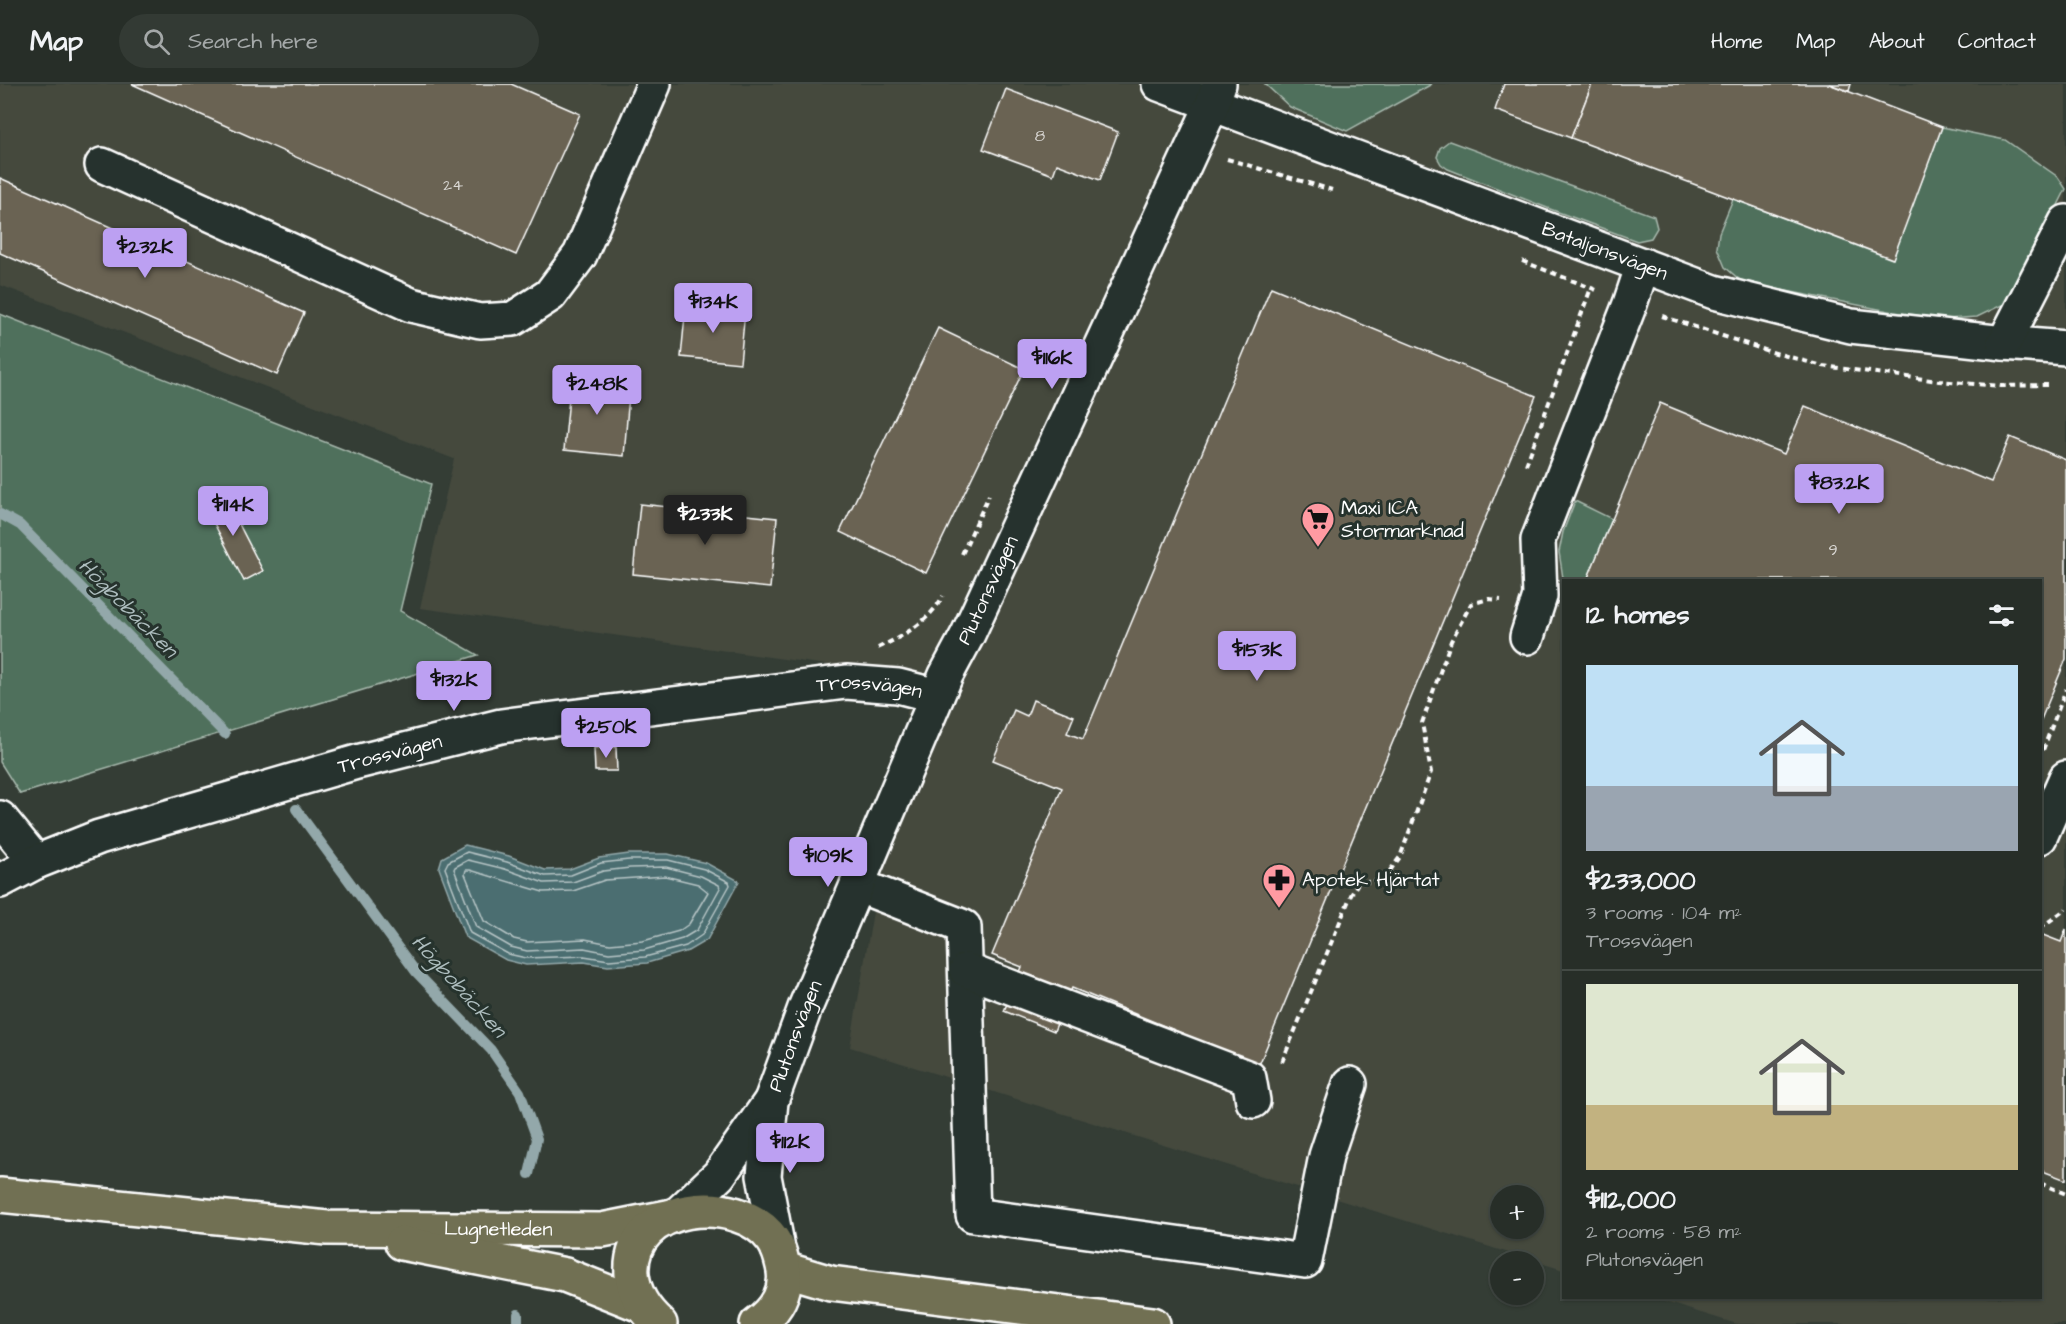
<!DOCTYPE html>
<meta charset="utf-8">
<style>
body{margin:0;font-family:"Architects Daughter",sans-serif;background:#333a34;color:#f1f3f6;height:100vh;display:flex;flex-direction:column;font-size:22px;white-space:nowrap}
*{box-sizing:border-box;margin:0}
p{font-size:20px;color:#a4a8a8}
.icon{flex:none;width:33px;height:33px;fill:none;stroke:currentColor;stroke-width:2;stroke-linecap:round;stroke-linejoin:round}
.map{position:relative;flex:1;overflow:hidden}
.sheet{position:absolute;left:1562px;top:495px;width:480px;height:720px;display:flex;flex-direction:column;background:#272e28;border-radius:0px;box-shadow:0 2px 4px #0004,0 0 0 2px #434a45}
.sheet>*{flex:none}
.fabs{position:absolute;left:1490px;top:1101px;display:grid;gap:12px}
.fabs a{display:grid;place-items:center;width:54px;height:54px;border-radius:50%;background:#272e28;box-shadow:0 2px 4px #0004,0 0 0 2px #434a45;font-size:30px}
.price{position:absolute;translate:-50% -51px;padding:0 14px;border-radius:6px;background:#bca0f2;color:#111;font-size:20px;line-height:39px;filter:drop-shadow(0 2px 3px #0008)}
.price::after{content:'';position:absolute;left:50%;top:36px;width:18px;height:14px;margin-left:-9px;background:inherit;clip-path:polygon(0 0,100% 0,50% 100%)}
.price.current{background:#222;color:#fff}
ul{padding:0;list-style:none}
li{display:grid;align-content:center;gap:12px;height:318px;padding:0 24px}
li+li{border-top:2px solid #434a45}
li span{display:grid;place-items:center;height:186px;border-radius:0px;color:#555}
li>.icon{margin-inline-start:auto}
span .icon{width:108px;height:108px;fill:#fffc;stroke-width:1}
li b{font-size:26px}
h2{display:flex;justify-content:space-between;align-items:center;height:72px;padding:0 24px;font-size:26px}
header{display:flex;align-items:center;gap:36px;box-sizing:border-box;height:84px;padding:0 30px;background:#272e28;border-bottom:2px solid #434a45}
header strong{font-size:28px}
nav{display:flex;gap:33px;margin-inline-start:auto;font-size:21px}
.search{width:420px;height:54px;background:#333a34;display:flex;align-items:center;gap:15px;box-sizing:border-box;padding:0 21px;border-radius:33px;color:#a4a8a8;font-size:22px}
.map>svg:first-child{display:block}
</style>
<header>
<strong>Map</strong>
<div class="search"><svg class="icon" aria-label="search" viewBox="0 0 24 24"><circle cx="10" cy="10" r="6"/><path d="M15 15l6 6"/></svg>Search here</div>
<nav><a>Home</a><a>Map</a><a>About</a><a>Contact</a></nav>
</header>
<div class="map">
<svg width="2066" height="1240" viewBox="0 0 2066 1240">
<rect width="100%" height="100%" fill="#343d35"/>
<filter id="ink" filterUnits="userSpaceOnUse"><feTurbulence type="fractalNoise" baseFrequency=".0167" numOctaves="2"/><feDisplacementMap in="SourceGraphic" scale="12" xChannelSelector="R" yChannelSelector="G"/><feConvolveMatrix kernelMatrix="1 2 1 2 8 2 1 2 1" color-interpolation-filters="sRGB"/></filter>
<g filter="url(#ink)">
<path fill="#44493e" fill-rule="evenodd" d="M 0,0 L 2066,0 L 2066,1240 L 1737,1240 L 1652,1214 L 2040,1214 L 2040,496 L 1563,496 L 1563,1186 L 850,963 L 913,593 L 420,524 L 454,375 L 0,201 ZM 1500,1112 L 1533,1112 L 1533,1144 L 1500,1144 Z"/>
<g fill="#4f705b" stroke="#a7b8ad" stroke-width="1.5">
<path d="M 1265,0 L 1432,0 L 1347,47 L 1290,23 Z"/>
<path d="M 1942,43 L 2005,56 L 2058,93 L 2066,105 L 2020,197 L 2006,219 L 1977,233 L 1946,235 L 1894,228 L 1776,205 L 1740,196 L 1725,183 L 1717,164 L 1719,149 L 1733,115 L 1892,175 Z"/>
<path d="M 1449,57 L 1654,132 L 1657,144 L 1651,154 L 1637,157 L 1550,125 L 1448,85 L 1441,80 L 1437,73 L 1440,64 Z"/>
<path d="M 0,230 L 431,400 L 400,527 L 478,571 L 20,710 L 0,678 Z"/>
<path d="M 1575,417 L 1612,435 L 1587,496 L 1567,496 L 1563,494 L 1559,468 L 1563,448 Z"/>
</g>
<path fill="#4b6e71" stroke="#93a8aa" stroke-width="1.5" d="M 465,761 L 509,772 L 545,786 L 570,785 L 599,774 L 629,770 L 668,770 L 706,779 L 739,797 L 707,856 L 688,867 L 647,879 L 608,882 L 584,878 L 526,881 L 506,876 L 465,853 L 439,784 L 442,774 Z"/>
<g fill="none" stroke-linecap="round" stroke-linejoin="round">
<g stroke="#b7c5c6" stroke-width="1.5">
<path d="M 467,768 L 507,778 L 545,792 L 571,791 L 601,779 L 629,776 L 668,776 L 704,785 L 729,798 L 730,801 L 702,851 L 686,862 L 645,873 L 609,876 L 584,872 L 526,874 L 508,870 L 470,849 L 445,784 L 448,778 Z"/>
<path d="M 468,776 L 505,785 L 544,799 L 573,798 L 603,787 L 630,784 L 666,783 L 701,792 L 719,801 L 720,804 L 697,846 L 682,855 L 644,866 L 609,869 L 584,864 L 527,867 L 511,863 L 476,843 L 454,785 L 455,783 Z"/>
<path d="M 466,786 L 470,786 L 543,808 L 573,807 L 605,796 L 665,792 L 698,800 L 708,808 L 689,840 L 679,847 L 643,857 L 610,860 L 585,855 L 527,858 L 514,855 L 484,837 L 465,790 Z"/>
</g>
<g stroke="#93a8aa" stroke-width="10">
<path d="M 0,430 L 20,441 L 225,650"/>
<path d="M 296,725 L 416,888 L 491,966 L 520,1008 L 537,1055 L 529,1090"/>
<path d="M 518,1240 L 518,1230"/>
</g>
</g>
<g fill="#6b6453" stroke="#fff" stroke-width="1.5">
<path d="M 132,0 L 511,0 L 580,30 L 516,171 Z"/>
<path d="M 1504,0 L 1592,0 L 1571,54 L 1495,26 Z"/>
<path d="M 1592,0 L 1829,0 L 1942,43 L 1893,175 L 1571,54 Z"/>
<path d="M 1829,0 L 1851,0 L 1849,7 Z"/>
<path d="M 1006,5 L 1118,48 L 1100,96 L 1057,80 L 1053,91 L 983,65 Z"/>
<path d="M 0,94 L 304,229 L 277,291 L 0,169 Z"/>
<path d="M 1271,203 L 1536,312 L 1259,981 L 1072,904 L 1054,947 L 1004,927 L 1022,883 L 992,871 L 1062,704 L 993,676 L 1014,626 L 1027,632 L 1033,616 L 1074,632 L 1067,649 L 1083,655 Z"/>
<path d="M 686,221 L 745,227 L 740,279 L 681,273 Z"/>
<path d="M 938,244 L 1024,285 L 926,489 L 840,448 Z"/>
<path d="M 571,293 L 630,298 L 624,372 L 564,366 Z"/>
<path d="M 1660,319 L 1784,370 L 1805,322 L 1991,398 L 2010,353 L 2066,376 L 2066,575 L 2040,638 L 2040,496 L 1587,496 Z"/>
<path d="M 223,409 L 263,487 L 244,497 L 204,420 Z"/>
<path d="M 640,420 L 777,434 L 770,504 L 633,490 Z"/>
<path d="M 616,663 L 617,687 L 595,687 L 594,664 Z"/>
<path d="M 2066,845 L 2066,1096 L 2040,1086 L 2040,859 L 2043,851 L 2061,858 Z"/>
</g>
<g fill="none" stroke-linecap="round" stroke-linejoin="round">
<g stroke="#fff" stroke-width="38">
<g id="minor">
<path id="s1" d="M 1159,0 L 1714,208 L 1851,242 L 2004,259 L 2066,264"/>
<path d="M 102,81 L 411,221 L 480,237 L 513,235 L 550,211 L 580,171 L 654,0"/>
<path d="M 2004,259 L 2066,138"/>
<path d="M 1527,553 L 1540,512 L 1538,456 L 1630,220 L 1643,181"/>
<path d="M 0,734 L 36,778"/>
<path d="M 2040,753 L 2066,694"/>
<path id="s2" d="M 0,797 L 36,778 L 99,753 L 357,678 L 501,642 L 846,598 L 898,602 L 937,612"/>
<path d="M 857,801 L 964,843 L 973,1131 L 1305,1177 L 1326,1072 L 1350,1000"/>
<path d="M 966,886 L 1249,994 L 1253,1017"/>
<path d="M 679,1129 L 719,1091 L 771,1017"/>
<path id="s3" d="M 778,1165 L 764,1092 L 771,1017 L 805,924 L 946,591 L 968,550 L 1212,21 L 1219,0"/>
</g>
</g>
<g stroke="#fff" stroke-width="38">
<g id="highway">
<path id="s4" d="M 0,1111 L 327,1144 L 602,1146 L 668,1133"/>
<path d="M 402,1159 L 565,1191 L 643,1222"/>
<path d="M 784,1185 L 831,1199 L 1153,1240"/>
<path d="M 660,1240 C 645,1227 634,1210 632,1190 C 627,1118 739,1107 773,1156 C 779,1164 781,1173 783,1182 C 789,1206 776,1227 757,1240"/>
</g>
</g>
<g stroke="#fff" stroke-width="4" stroke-dasharray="6 4.5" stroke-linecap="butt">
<path d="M 1227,75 L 1332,106"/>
<path d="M 1522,177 L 1599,207"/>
<path d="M 1662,232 L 1768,267 L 1823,282 L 1939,297 L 2000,302 L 2047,301"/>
<path d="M 1526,381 L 1591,204"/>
<path d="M 962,470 L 989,411"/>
<path d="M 878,564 C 903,552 929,538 943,512"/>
<path d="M 2043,666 L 2066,605"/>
<path d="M 2040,844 L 2066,825"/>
<path d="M 1282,978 L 1351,811 L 1358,799 L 1383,796 L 1400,773 L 1431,688 L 1422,639 L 1451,557 L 1471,520 L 1489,515 L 1501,516"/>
<path d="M 2040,1099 L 2066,1110"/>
</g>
<use href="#minor" stroke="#26332d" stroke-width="33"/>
<use href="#highway" stroke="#716f52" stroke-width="33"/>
</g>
</g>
<defs>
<g id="supermarket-pin" transform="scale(1.725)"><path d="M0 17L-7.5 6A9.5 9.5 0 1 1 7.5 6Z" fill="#ff9aa2" stroke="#26332d"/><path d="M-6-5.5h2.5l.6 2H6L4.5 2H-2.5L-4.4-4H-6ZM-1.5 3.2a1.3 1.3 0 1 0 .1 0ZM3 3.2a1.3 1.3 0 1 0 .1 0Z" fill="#111"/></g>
<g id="pharmacy-pin" transform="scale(1.725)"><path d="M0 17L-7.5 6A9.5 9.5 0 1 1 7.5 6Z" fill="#ff9aa2" stroke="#26332d"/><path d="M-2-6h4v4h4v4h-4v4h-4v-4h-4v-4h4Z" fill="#111"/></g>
</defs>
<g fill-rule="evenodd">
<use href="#supermarket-pin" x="1318" y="435"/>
<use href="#pharmacy-pin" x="1279" y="796"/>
</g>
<g text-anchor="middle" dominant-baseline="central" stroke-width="6" stroke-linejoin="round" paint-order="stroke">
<g font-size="16" fill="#dad8d4">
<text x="1040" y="52">8</text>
<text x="453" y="101">24</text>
<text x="1833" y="466">9</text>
</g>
<g font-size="20" fill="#fff" stroke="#26332d">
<text stroke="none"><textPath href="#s1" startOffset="476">Bataljonsvägen</textPath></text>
<text stroke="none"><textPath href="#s3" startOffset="705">Plutonsvägen</textPath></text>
<text stroke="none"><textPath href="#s2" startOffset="897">Trossvägen</textPath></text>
<text stroke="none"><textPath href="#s2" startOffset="411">Trossvägen</textPath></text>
<text stroke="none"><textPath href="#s3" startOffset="219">Plutonsvägen</textPath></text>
<text stroke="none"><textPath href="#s4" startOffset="500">Lugnetleden</textPath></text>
</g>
<g font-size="20" fill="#fff" stroke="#26332d" text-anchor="start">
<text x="1341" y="424">Maxi ICA<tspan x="1341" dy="23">Stormarknad</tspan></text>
<text x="1302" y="796">Apotek Hjärtat</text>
</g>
<g font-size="21" font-style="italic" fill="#aebebf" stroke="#26332d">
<text transform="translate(128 524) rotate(45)">Högbobäcken</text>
<text transform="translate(459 902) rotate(48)">Högbobäcken</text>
</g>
</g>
</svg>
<div class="fabs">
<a>+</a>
<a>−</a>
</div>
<b class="price" style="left:145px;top:195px">$232K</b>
<b class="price" style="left:713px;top:250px">$134K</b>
<b class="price" style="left:1052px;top:306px">$116K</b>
<b class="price" style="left:597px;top:332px">$248K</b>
<b class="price" style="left:1839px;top:431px">$83.2K</b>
<b class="price" style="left:233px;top:453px">$114K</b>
<b class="price current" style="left:705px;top:462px">$233K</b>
<b class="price" style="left:1257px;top:598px">$153K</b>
<b class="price" style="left:454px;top:628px">$132K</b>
<b class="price" style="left:606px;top:675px">$250K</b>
<b class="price" style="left:828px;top:804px">$109K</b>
<b class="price" style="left:790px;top:1090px">$112K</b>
<section class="sheet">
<h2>12 homes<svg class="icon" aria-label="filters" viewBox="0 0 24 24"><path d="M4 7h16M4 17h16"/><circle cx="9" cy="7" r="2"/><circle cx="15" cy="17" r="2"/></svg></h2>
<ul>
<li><span style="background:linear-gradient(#bfe0f5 65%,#9aa5b1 0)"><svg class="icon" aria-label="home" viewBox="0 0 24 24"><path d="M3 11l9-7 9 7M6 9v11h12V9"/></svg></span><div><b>$233,000</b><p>3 rooms · 104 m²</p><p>Trossvägen</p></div></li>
<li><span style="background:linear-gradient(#dfe7d0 65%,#c2b280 0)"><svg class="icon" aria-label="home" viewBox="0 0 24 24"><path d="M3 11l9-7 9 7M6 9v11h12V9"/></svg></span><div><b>$112,000</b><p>2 rooms · 58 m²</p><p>Plutonsvägen</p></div></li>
</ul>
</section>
</div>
